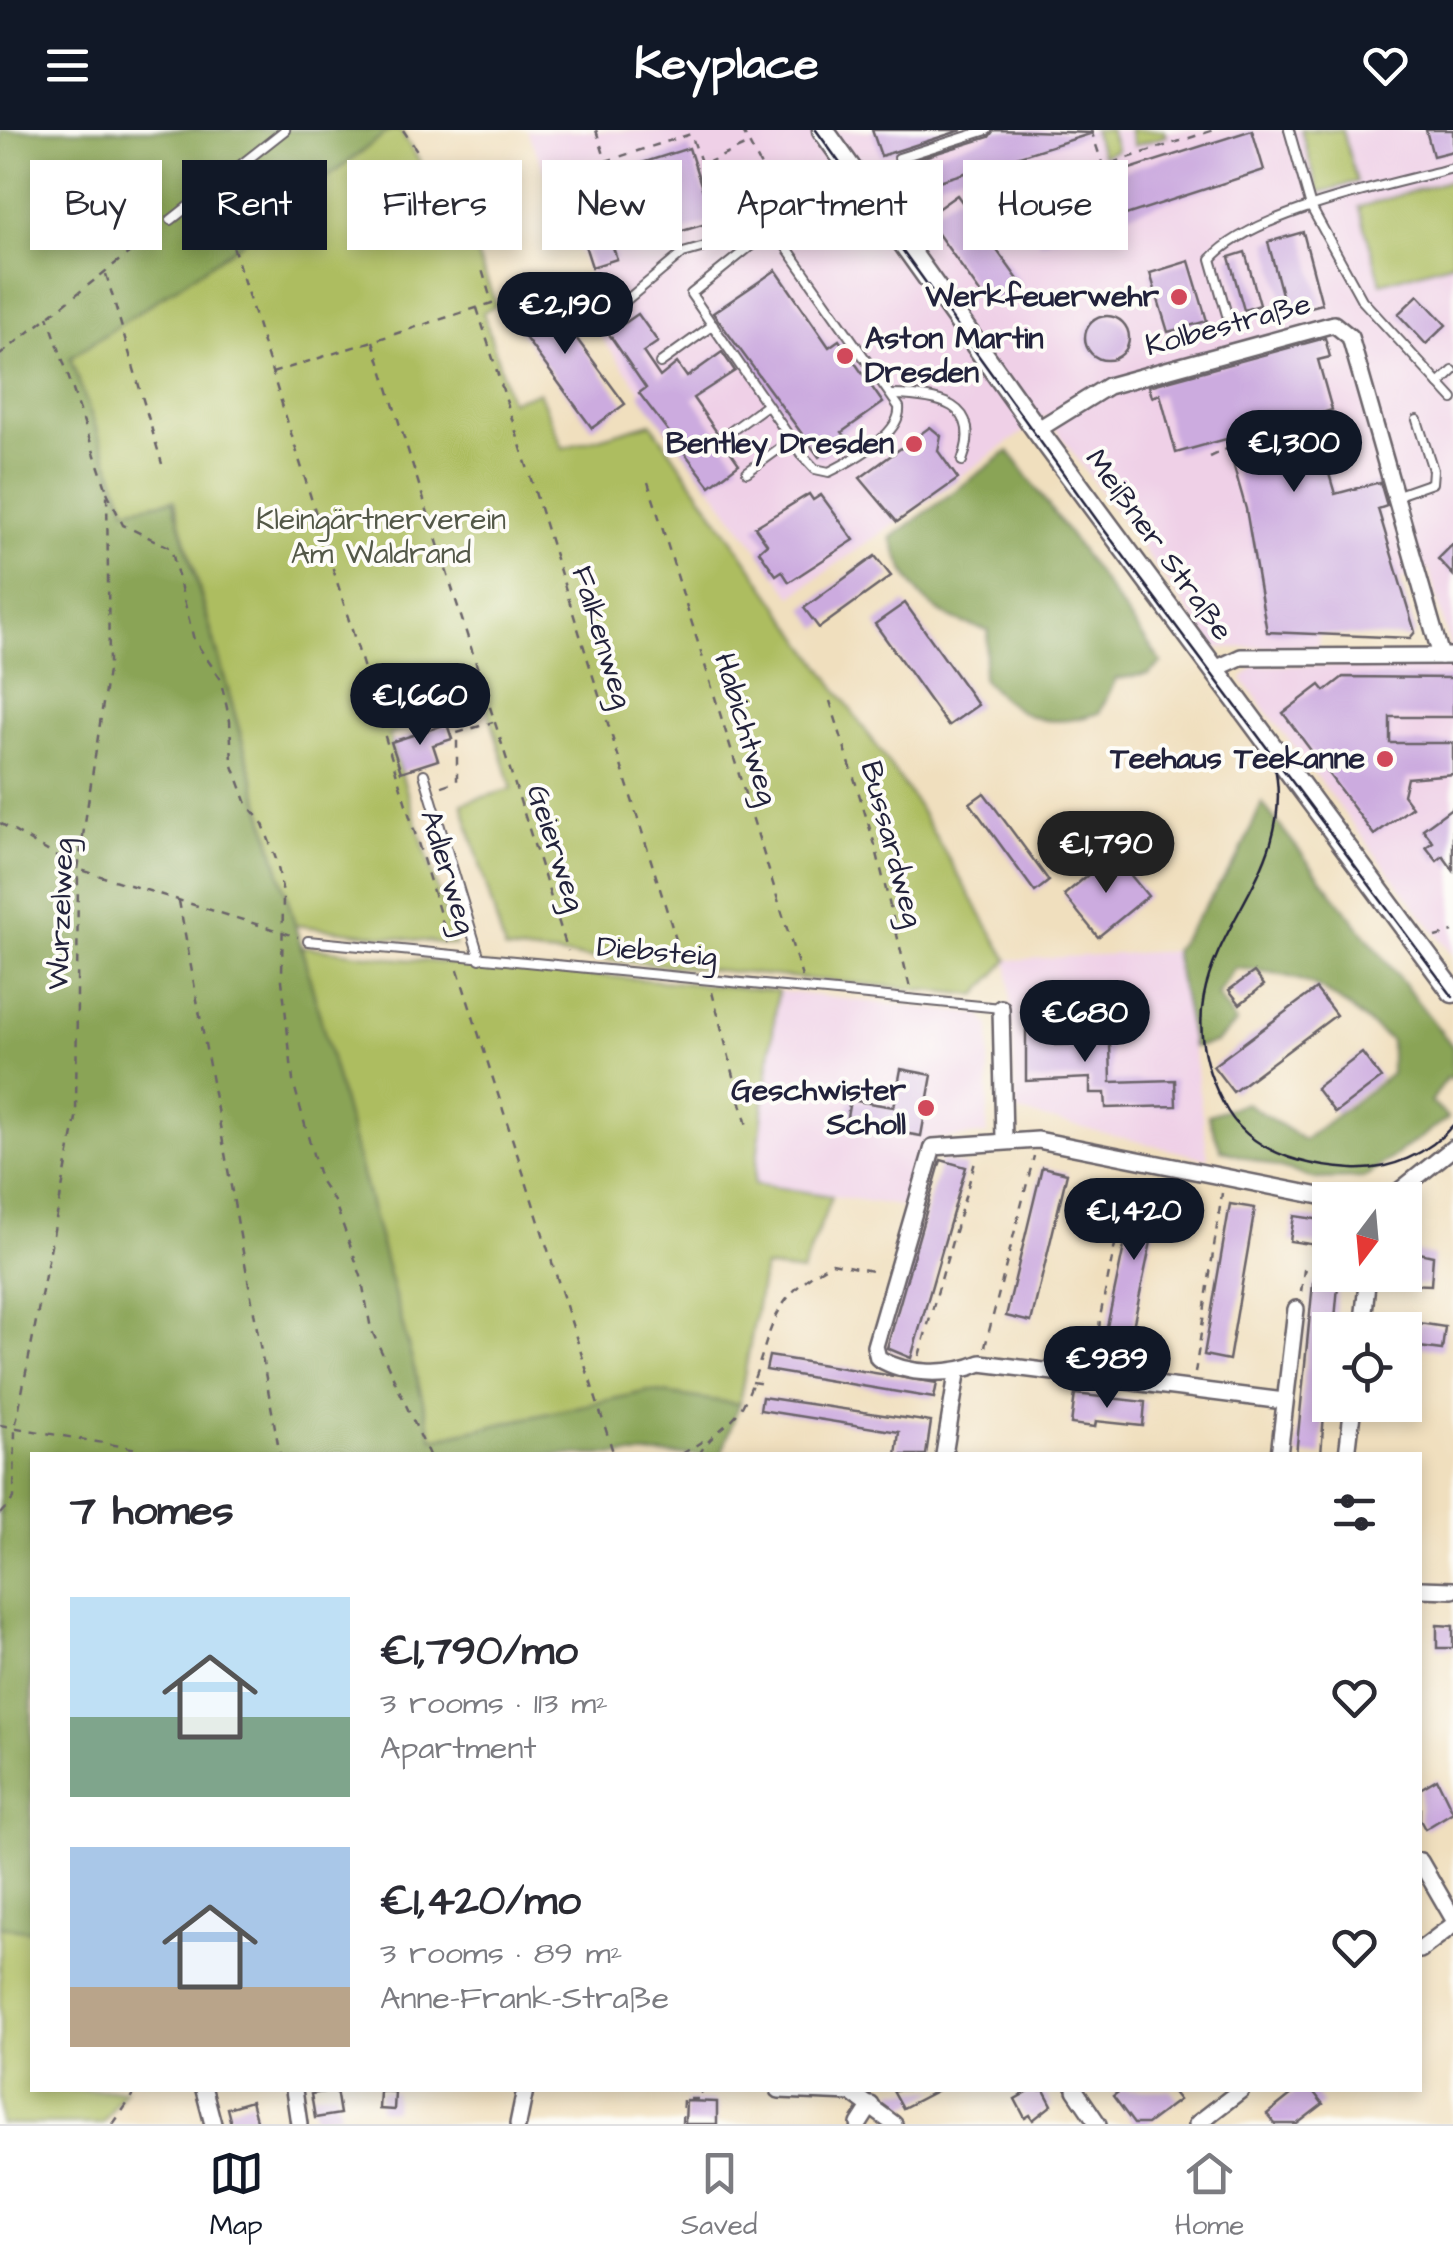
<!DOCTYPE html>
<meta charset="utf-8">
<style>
body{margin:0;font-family:"Architects Daughter",sans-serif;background:#f2f2f3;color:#2b2b33;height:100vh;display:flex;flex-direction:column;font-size:38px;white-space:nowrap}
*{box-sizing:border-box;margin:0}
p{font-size:32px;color:#7c7c81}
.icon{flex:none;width:55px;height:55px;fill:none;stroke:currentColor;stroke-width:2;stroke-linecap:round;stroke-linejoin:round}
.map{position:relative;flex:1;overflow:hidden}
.details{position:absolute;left:30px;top:1322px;width:1392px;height:640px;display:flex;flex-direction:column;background:#fff;border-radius:0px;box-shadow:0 5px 15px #0003}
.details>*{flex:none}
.hud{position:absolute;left:30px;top:30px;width:1395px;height:90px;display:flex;gap:20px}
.needle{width:65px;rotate:196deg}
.controls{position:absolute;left:1312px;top:1052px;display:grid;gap:20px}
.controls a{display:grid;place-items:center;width:110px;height:110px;border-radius:0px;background:#fff;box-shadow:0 5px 15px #0003;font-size:50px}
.price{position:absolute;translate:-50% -85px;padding:0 22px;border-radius:35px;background:#111827;color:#fff;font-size:32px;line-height:65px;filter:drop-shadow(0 2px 5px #0008)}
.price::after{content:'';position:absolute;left:50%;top:60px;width:30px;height:22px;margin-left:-15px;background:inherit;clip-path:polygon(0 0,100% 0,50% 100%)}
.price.on{background:#222;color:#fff}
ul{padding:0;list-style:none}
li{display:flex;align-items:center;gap:30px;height:250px;padding:0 40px}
li span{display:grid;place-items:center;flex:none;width:280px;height:200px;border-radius:0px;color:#555}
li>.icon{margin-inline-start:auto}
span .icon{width:120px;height:120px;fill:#fffc;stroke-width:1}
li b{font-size:42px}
h2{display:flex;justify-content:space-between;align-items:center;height:120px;padding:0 40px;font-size:42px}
.pill{padding:0 35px;border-radius:0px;background:#fff;box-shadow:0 5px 15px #0003;font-size:35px;line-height:90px}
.pill.on{background:#111827;color:#fff}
header{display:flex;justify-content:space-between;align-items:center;height:130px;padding:0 40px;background:#111827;color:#fff;font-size:45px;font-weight:800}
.tab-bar{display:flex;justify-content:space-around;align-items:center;height:140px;border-top:2px solid #e1e1e2;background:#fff;font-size:28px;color:#7c7c81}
.tab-bar a{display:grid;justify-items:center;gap:5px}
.tab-bar .on{color:#111827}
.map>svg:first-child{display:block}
</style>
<header><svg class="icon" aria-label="menu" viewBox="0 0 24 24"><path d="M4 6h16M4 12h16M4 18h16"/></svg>Keyplace<svg class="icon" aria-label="heart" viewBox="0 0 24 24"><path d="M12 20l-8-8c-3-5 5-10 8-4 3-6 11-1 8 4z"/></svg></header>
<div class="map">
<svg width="1453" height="1994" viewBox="0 0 1453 1994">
<rect width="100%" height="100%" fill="#fdfcf7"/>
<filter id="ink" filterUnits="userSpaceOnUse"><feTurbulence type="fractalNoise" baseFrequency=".01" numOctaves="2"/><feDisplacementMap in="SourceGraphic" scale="20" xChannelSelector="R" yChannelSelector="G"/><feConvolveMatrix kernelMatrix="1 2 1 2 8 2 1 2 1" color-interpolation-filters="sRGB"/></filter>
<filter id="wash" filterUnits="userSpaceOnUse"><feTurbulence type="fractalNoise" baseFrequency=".0048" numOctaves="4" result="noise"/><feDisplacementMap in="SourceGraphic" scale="40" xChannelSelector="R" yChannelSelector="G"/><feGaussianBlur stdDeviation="2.25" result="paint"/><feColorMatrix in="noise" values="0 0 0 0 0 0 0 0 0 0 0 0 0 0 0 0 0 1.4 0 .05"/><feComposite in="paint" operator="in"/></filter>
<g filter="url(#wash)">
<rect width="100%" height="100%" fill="#f0dfbe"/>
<g fill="#efd0e7">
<path d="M 1453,0 L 1453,826 L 1242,549 L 1255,535 L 1450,537 L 1449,513 L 1429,440 L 1371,460 L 1315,464 L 1319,516 L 1215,518 L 1046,286 L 792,466 L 565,158 L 591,148 L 527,1 Z"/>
<path d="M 1174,821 L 1193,917 L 1208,1029 L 1016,981 L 1008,830 Z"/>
<path d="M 778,861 L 981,885 L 990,897 L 987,1004 L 931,1010 L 907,1077 L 754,1054 Z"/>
</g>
<g fill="#adbd60" stroke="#68704e" stroke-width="2.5">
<path d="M 390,0 L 400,0 L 425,40 L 444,36 L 496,175 L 483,182 L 510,271 L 539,262 L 563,318 L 651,293 L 914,670 L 1008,830 L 977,865 L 505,820 L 462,673 L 512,659 L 486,573 L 389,605 L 455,815 L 295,795 L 174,370 L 126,380 L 70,228 L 233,119 Z"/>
<path d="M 1093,0 L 1110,0 L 1117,20 L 1102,26 Z"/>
<path d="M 1129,0 L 1164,0 L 1166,6 L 1134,16 Z"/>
<path d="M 1301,0 L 1342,0 L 1357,52 L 1319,63 Z"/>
<path d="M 1451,50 L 1453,132 L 1381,153 L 1359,77 Z"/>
<path d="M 301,816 L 389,828 L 778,861 L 754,1054 L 832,1066 L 802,1142 L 764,1137 L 739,1274 L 649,1261 L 433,1309 Z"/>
<path d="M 0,1796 L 32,1801 L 32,1960 L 125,1960 L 103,1994 L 0,1994 Z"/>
</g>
<g fill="#8aa456" stroke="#566348" stroke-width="2.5">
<path d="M 0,0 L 390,0 L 233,119 L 70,228 L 126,379 L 173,370 L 301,816 L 433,1309 L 649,1261 L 739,1274 L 721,1325 L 32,1325 L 32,1801 L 0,1796 Z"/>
<path d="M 1009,321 L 1162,533 L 1148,544 L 1116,549 L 1099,583 C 1044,601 1019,588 982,548 L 989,500 C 930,488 910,463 891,408 Z"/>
<path d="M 1262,673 L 1453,917 L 1453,949 L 1447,947 L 1431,972 L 1448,988 L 1363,1048 L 1316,1049 L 1221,1020 L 1208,985 L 1246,973 L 1304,1010 L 1391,944 L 1391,911 C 1328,861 1317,846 1235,838 L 1217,865 L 1236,893 L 1215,913 L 1193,917 L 1174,821 L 1238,728 Z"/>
</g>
<g id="blocks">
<g fill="#ccabdf">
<path d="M 872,0 L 962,0 L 881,26 Z"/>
<path d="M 994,0 L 1093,3 L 907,61 L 898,35 L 989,7 Z"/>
<path d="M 1252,0 L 1264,40 L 1040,113 L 1026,72 Z"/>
<path d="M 1426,0 L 1453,0 L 1453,21 L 1433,26 Z"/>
<path d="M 689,18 L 704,64 L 735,55 L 743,83 L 652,110 L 644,82 L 605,94 L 617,129 L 592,137 L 569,66 L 609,53 L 607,44 Z"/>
<path d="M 957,65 L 1022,155 L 991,178 L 926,87 Z"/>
<path d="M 1303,102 L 1322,174 L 1287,183 L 1268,112 Z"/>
<path d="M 1245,122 L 1260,175 L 1244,180 L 1229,127 Z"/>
<path d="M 1189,131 L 1207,191 L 1168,202 L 1150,143 Z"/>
<path d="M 776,140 L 829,217 L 839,210 L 883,273 L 842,302 L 847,308 L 819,327 L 713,183 Z"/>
<path d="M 537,155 L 625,274 L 592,298 L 504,179 Z"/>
<path d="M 1418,165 L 1446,195 L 1426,214 L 1398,184 Z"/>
<path d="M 638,184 L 658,212 L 643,222 L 660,247 L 677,233 L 687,247 L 722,222 L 735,241 L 693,268 L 739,334 L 710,356 L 639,263 L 646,258 L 609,204 Z"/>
<circle cx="1107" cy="208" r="22"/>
<path d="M 1325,208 L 1330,227 L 1318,230 L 1332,280 L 1312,286 L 1335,364 L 1380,352 L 1387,376 L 1378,379 L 1415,502 L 1410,508 L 1267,502 L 1246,379 L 1226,309 L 1176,323 L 1160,264 L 1152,267 L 1149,256 Z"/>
<path d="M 930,297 L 941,306 L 938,321 L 958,349 L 897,392 L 860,348 Z"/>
<path d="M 809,364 L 813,370 L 821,365 L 854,410 L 789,452 L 782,441 L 776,445 L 759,421 L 767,414 L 755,397 Z"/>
<path d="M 1453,414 L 1453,445 L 1438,429 Z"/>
<path d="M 875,426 L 891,446 L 819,498 L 804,478 Z"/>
<path d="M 905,473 L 978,575 L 948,596 L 875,494 Z"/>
<path d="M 1343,547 L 1453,548 L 1453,587 L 1390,587 L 1390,613 L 1453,613 L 1453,644 L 1407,648 L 1403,665 L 1412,677 L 1374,705 L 1283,583 L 1320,555 L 1325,561 Z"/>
<path d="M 447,594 L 452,609 L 433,615 L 438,630 L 401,642 L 391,612 Z"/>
<path d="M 984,663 L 1049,751 L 1035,762 L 970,673 Z"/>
<path d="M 1453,677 L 1453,740 L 1443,726 L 1437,731 L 1426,717 L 1433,712 L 1423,699 Z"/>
<path d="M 1113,724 L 1148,766 L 1098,807 L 1064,765 Z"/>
<path d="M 1254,842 L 1264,855 L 1240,874 L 1229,860 Z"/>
<path d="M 1316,859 L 1336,885 L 1233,962 L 1213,936 Z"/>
<path d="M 1026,873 L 1053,873 L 1055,915 L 1110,914 L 1111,952 L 1175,950 L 1176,976 L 1106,978 L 1105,963 L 1090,963 L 1090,948 L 1026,951 Z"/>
<path d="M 1362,923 L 1381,948 L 1335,983 L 1316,958 Z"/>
<path d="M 901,939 L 932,945 L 921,1006 L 846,993 L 850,970 L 894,977 Z"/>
<path d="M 941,1030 L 966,1037 L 911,1228 L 887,1218 Z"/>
<path d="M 1042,1037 L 1067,1043 L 1031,1192 L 1006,1186 Z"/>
<path d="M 1137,1055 L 1162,1060 L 1130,1211 L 1105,1206 Z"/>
<path d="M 1230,1074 L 1255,1078 L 1229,1230 L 1204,1225 Z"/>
<path d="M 1294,1086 L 1330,1091 L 1330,1117 L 1290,1111 Z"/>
<path d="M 1406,1120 L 1433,1126 L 1431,1155 L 1405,1154 Z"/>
<path d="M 1313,1153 L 1338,1156 L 1334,1200 L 1330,1200 L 1321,1325 L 1296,1325 Z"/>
<path d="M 1419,1193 L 1445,1197 L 1442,1220 L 1419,1217 L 1418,1224 L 1405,1222 L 1405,1206 L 1417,1207 Z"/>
<path d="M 769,1226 L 937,1253 L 934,1268 L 766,1240 Z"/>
<path d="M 1405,1248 L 1419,1249 L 1417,1270 L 1405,1269 Z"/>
<path d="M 1075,1264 L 1145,1272 L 1143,1296 L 1096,1291 L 1095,1297 L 1071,1294 Z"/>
<path d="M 762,1267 L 931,1292 L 926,1325 L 896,1325 L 899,1302 L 760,1280 Z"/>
<path d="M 1437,1495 L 1453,1496 L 1453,1518 L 1437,1518 Z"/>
<path d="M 1437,1649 L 1453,1682 L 1425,1699 L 1420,1690 L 1420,1659 Z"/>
<path d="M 336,1960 L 340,1984 L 315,1988 L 311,1964 Z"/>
<path d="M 893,1960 L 938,1960 L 903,1978 Z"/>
<path d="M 1031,1960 L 1044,1960 L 1052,1975 L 1033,1990 L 1030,1985 L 1025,1988 L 1015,1969 Z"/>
<path d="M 1121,1960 L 1171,1960 L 1179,1970 L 1147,1994 L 1134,1994 L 1113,1966 Z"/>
<path d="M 1297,1960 L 1312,1960 L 1323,1974 L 1297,1994 L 1275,1994 L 1267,1984 Z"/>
<path d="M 380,1961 L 395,1962 L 394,1980 L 379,1979 Z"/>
<path d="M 251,1971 L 257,1994 L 231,1994 L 227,1978 Z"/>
<path d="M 686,1971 L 717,1972 L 717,1994 L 685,1994 Z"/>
</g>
</g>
</g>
<g filter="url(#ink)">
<use href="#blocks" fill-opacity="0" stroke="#6a6469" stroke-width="2.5"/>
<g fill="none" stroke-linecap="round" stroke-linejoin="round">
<g stroke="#6a6469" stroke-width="12">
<g id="lane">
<path d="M 1289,0 L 1311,77 L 1362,170 L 1453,269"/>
<path d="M 899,28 L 987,0"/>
<path d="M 171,90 L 285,0"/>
<path d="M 773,98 L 899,277 C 902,304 851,331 829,342 L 815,339 L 802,325 L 691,164 Z"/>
<path d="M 611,183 L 683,123 L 773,98 L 852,45"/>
<path d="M 1227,185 L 1211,129 C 1252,82 1390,55 1453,38"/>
<path d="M 660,233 L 713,195"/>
<path d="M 1439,254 L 1453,241"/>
<path d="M 892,265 C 937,266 984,272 962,331"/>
<path d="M 726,305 L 767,275"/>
<path d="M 747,342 L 791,310"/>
<path d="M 1395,366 L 1432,353 L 1433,340 L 1417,290"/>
<path d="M 424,644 L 480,829"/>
<path d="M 308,811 L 1001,878"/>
</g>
</g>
<g stroke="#6a6469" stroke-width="20">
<g id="street">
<path d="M 1037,300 L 1108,256 L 1334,194 L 1350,207 L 1441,526"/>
<path d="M 1213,540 L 1241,527 L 1453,526"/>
<path d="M 1001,878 L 1004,1009"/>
<path d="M 1388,1070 L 1453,1018"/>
<path d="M 1362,1200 L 1368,1145"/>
<path d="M 1284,1271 L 981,1233 C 951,1246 907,1246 878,1228 L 875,1216 L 933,1017 L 1038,1010 L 1340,1070"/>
<path d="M 944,1325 L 957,1244"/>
<path d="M 1279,1325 L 1296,1179"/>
<path d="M 1347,1325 L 1353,1275"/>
<path d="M 1420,1459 L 1453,1460"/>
<path d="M 1420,1731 L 1453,1788"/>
<path d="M 1420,1820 L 1453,1795"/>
<path d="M 204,1960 L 213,1994"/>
<path d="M 294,1960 L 299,1994"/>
<path d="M 779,1960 L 852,1963 L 894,1994"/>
<path d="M 1075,1960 L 1098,1994"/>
<path d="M 518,1994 L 525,1960"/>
<path d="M 859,1994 L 871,1975"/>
<path d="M 1197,1994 L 1241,1960"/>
</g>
</g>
<g stroke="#6a6469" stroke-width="25">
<path id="secondary" d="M 823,0 L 1037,300 L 1453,862"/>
</g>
<g stroke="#6a6469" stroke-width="2.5" stroke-dasharray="8 8" stroke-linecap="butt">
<path d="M 403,0 L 420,25"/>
<path d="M 596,0 L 606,31 L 691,4 L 702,35 L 749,14"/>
<path d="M 742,0 L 783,78"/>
<path d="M 1091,0 L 1103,36 L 1214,0"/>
<path d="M 219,71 L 449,813"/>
<path d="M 106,144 L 162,334"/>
<path d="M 477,178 L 684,835"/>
<path d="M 373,211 L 568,821"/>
<path d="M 0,225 L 159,99"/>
<path d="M 272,243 L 492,173 L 481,136"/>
<path d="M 1267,307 L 1328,290 L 1330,296"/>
<path d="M 1210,327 L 1229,318"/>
<path d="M 648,352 L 802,847"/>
<path d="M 107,362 L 123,395 L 171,418 L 194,510 L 220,548 L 230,591 L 232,633 L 247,674 L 263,694 L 277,732 L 283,764 L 282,850 L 293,951 L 320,1050 L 335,1073 L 361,1146 L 371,1199 L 429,1325"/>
<path d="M 830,571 L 875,715 L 910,858"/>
<path d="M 442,656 L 457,651 L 457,603 L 493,592"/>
<path d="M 0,693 L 78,739 L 298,807"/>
<path d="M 179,771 L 280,1325"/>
<path d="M 1435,807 L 1453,802"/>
<path d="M 458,840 L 614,1325"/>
<path d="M 712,862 L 747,996"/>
<path d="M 1301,1162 L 1304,1140 L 1330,1143"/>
<path d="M 985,1217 L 1034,1026"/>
<path d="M 919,1226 L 975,1032"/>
<path d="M 1097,1231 L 1100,1187 L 1129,1047"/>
<path d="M 1195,1243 L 1222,1063"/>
<path d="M 752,1252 L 764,1254"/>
<path d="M 0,1295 L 172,1325"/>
<path d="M 682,1324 L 706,1309"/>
<path d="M 672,1325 L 686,1325"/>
<path d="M 699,1325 C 710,1303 735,1293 744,1273 C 774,1209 762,1171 832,1133 L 877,1142"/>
<path d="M 0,1384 L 14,1368 L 15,1298 L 76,988 L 78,739 L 109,534 L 107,361 L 48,186"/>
<path d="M 113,1994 L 137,1960"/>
<path d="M 682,1994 L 683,1969 L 701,1969 L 701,1960"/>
</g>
<use href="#lane" stroke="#fff" stroke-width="8"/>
<use href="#street" stroke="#fff" stroke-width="15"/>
<use href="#secondary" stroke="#fff" stroke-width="20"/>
<g stroke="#22223b" stroke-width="2.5">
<path d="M 816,0 L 1099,393 L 1453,867"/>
<path d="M 1273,628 C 1308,765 1144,823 1223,973 C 1247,1021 1301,1036 1352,1039 C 1389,1041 1429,1024 1453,995"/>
</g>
</g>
</g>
<g fill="#d1495b" stroke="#fdfcf7" stroke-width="4">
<circle cx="1179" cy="167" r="10"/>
<circle cx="845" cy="226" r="10"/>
<circle cx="914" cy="314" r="10"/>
<circle cx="1385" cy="629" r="10"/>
<circle cx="926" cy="978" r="10"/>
</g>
<g text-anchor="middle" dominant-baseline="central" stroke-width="8" stroke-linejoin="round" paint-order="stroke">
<g font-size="30" font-weight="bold" fill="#22223b" stroke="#fdfcf7" text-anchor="end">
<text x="1159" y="167">Werkfeuerwehr</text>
<text x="865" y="209" text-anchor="start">Aston Martin<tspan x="865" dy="34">Dresden</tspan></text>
<text x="894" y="314">Bentley Dresden</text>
<text x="1365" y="629">Teehaus Teekanne</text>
<text x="906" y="961">Geschwister<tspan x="906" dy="34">Scholl</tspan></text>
</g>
<g font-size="30" fill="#22223b" stroke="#fdfcf7">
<text transform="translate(1228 195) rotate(-15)">Kolbestraße</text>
<text transform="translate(1159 415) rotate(54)">Meißner Straße</text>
<text transform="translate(602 507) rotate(73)">Falkenweg</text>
<text transform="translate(746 599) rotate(73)">Habichtweg</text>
<text transform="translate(892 714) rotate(75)">Bussardweg</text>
<text transform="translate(556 718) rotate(72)">Geierweg</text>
<text transform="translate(448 742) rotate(73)">Adlerweg</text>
<text transform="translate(61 784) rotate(-88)">Wurzelweg</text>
<text transform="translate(657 822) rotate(5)">Diebsteig</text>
</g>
<g font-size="30" fill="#535848" stroke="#fdfcf7">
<text x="381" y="390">Kleingärtnerverein<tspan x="381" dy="34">Am Waldrand</tspan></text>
</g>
</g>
</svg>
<div class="controls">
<a><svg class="needle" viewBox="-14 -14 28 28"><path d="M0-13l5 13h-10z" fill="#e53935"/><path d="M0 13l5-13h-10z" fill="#7c7c81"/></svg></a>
<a><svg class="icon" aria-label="locate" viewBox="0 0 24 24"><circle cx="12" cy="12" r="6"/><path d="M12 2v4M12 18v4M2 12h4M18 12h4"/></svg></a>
</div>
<b class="price" style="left:565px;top:227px">€2,190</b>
<b class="price" style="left:1294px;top:365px">€1,300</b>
<b class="price" style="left:420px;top:618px">€1,660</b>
<b class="price on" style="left:1106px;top:766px">€1,790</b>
<b class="price" style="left:1085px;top:935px">€680</b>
<b class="price" style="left:1134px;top:1133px">€1,420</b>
<b class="price" style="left:1107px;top:1281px">€989</b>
<div class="hud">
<a class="pill">Buy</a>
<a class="pill on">Rent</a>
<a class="pill">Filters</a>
<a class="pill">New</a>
<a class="pill">Apartment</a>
<a class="pill">House</a>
</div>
<section class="details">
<h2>7 homes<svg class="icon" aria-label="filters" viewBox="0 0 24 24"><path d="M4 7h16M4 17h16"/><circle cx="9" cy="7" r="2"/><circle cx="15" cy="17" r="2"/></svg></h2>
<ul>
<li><span style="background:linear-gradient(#bfe0f5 60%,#7fa58c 0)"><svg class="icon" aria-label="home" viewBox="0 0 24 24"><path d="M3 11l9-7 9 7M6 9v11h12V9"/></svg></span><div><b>€1,790/mo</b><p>3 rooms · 113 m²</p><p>Apartment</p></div><svg class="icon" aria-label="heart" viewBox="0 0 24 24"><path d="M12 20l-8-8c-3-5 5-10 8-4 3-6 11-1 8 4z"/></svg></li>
<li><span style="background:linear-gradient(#a9c7e8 70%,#b9a48a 0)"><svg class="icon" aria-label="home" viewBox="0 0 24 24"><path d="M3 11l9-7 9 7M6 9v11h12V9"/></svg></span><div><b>€1,420/mo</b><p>3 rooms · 89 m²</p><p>Anne-Frank-Straße</p></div><svg class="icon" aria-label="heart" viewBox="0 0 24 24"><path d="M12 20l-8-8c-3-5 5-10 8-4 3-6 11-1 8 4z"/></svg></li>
</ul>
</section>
</div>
<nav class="tab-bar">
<a class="on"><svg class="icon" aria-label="map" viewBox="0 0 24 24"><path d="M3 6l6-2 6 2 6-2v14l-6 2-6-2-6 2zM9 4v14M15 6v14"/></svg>Map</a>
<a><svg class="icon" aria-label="saved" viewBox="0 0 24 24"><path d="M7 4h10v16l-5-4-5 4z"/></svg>Saved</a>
<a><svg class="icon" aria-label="home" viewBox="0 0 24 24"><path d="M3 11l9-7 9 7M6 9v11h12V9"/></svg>Home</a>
</nav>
